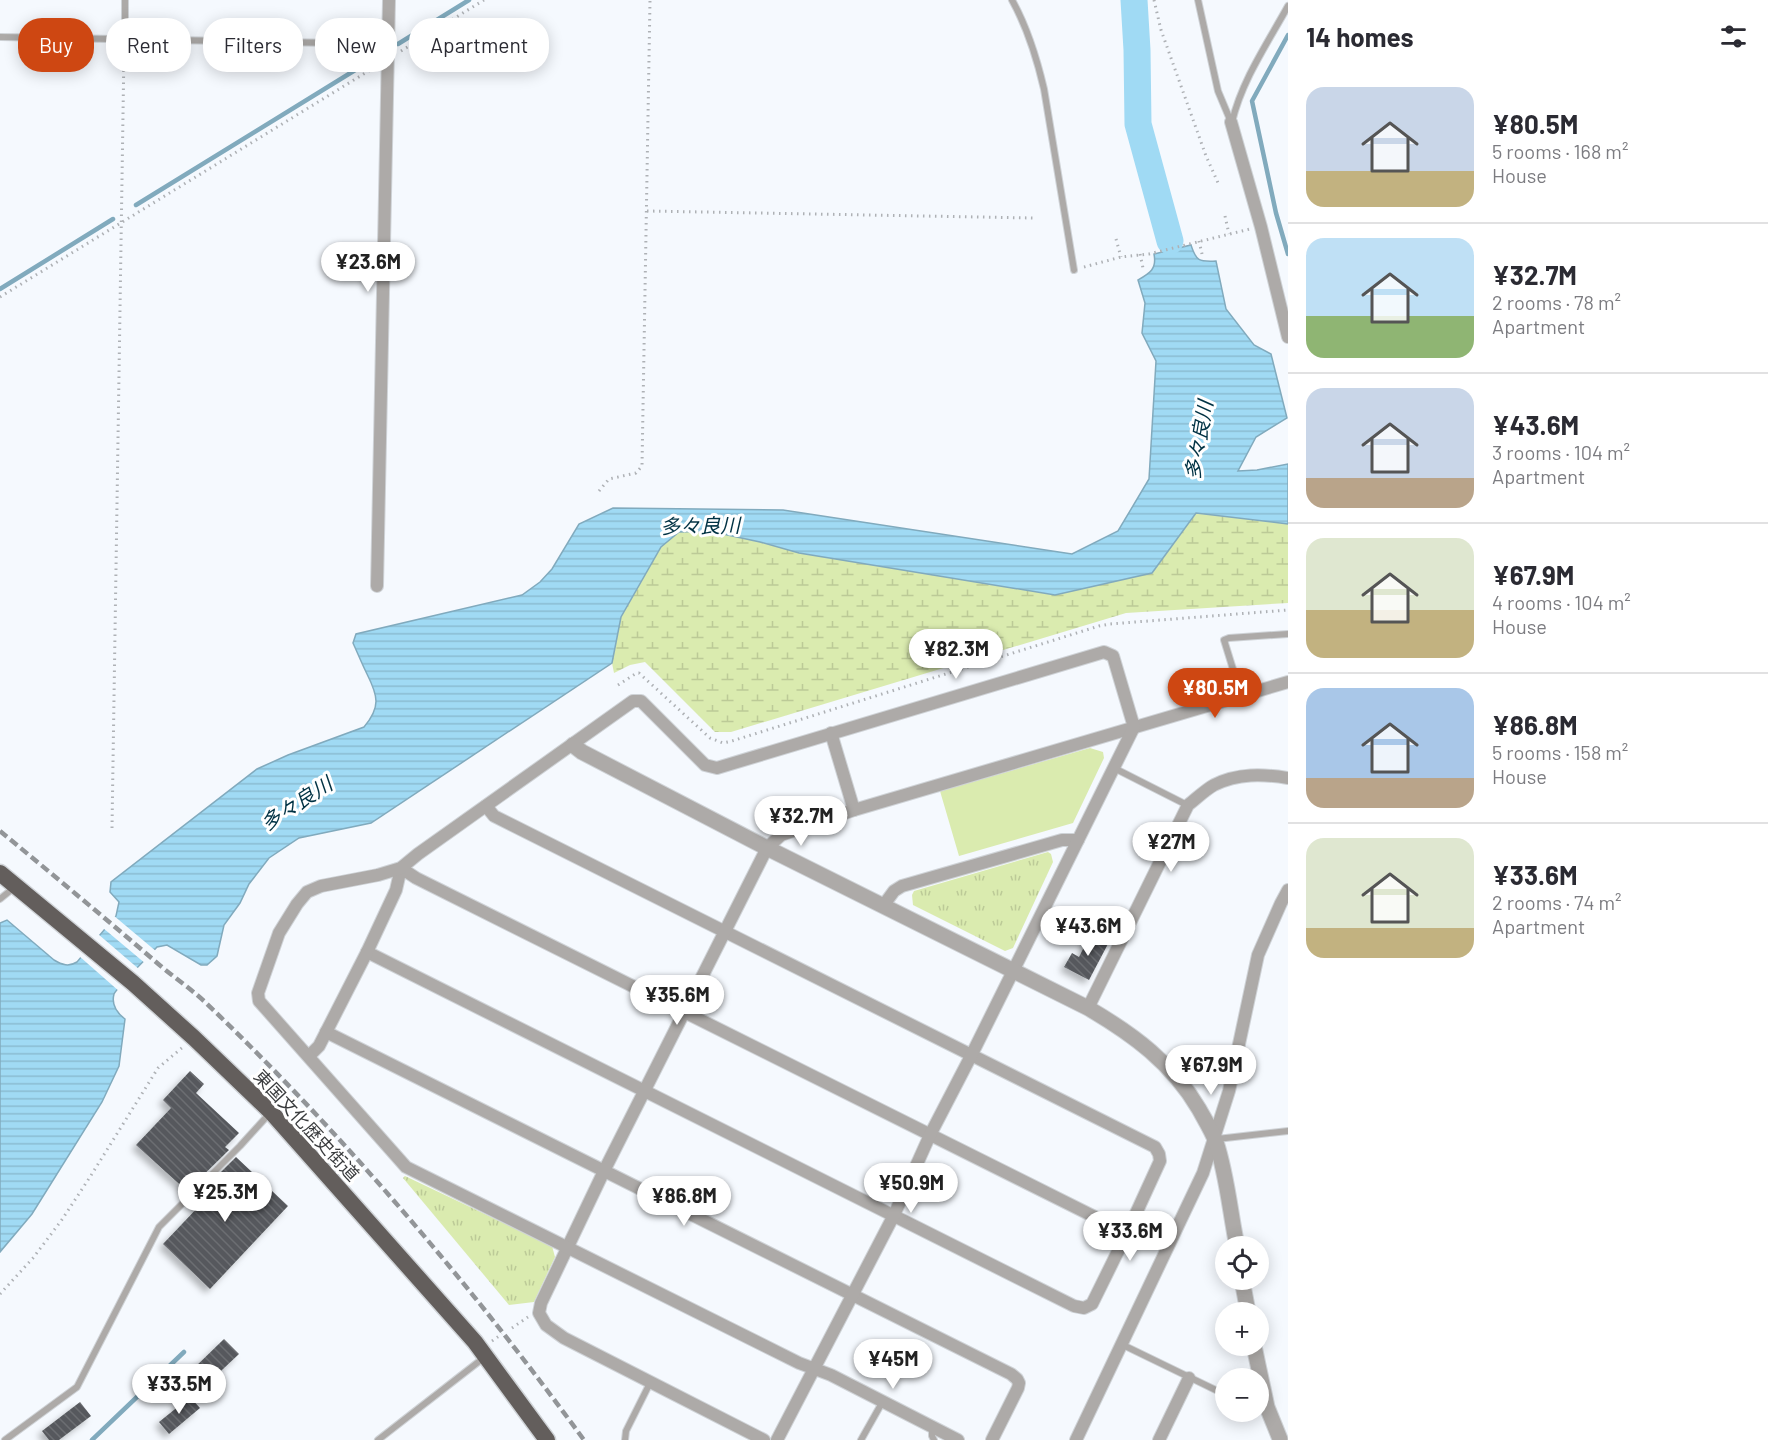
<!DOCTYPE html>
<meta charset="utf-8">
<style>
body{margin:0;font-family:Barlow,"Noto Sans JP",sans-serif;background:#f7f7f7;color:#2b2b33;height:100vh;display:flex;flex-direction:column;font-size:22px;white-space:nowrap}
*{box-sizing:border-box;margin:0}
p{font-size:20px;color:#7c7c81}
.icon{flex:none;width:33px;height:33px;fill:none;stroke:currentColor;stroke-width:2;stroke-linecap:round;stroke-linejoin:round}
.map{position:relative;flex:1;overflow:hidden}
.drawer{display:flex;flex-direction:column;background:#fff;width:480px}
.drawer>*{flex:none}
.hud{position:absolute;left:18px;top:18px;width:570px;height:54px;display:flex;gap:12px}
.controls{position:absolute;left:1215px;top:1236px;display:grid;gap:12px}
.controls a{display:grid;place-items:center;width:54px;height:54px;border-radius:50%;background:#fff;box-shadow:0 3px 15px #0003;font-size:30px}
.price{position:absolute;translate:-50% -51px;padding:0 14px;border-radius:21px;background:#fff;color:#222;font-size:20px;line-height:39px;filter:drop-shadow(0 2px 3px #0008)}
.price::after{content:'';position:absolute;left:50%;top:36px;width:18px;height:14px;margin-left:-9px;background:inherit;clip-path:polygon(0 0,100% 0,50% 100%)}
.price.current{background:#ce4712;color:#fff}
ul{padding:0;list-style:none}
li{display:flex;align-items:center;gap:18px;height:150px;padding:0 18px}
li+li{border-top:2px solid #e1e1e2}
li span{display:grid;place-items:center;flex:none;width:168px;height:120px;border-radius:18px;color:#555}
li>.icon{margin-inline-start:auto}
span .icon{width:72px;height:72px;fill:#fffc;stroke-width:1}
li b{font-size:26px}
h2{display:flex;justify-content:space-between;align-items:center;height:72px;padding:0 18px;font-size:26px}
.chip{padding:0 21px;border-radius:24px;background:#fff;box-shadow:0 3px 15px #0003;font-size:21px;line-height:54px}
.chip.current{background:#ce4712;color:#fff}
main{display:flex;flex:1;min-height:0}
.map>svg:first-child{display:block}
</style>
<main>
<div class="map">
<svg width="1288" height="1440" viewBox="0 0 1288 1440">
<defs>
<pattern id="grass-tufts" width="24" height="20" patternUnits="userSpaceOnUse" patternTransform="scale(1.5)"><rect width="24" height="20" fill="#daebaf"/><path d="M3 7l-1-3M5 7V3M7 7l1-3M15 17l-1-3M17 17v-4M19 17l1-3" fill="none" stroke="#bcca97"/></pattern>
<pattern id="wetland-marsh" width="20" height="14" patternUnits="userSpaceOnUse" patternTransform="scale(1.5)"><rect width="20" height="14" fill="#daebaf"/><path d="M1 5h8M5 5V1M11 12h8M15 12V8" fill="none" stroke="#bcca97"/></pattern>
<pattern id="water-rules" width="6" height="5" patternUnits="userSpaceOnUse" patternTransform="scale(1.5)"><rect width="6" height="5" fill="#a0daf4"/><path d="M0 2.5h6" fill="none" stroke="#8bbcd2"/></pattern>
<pattern id="building-back-hatch" width="6" height="6" patternUnits="userSpaceOnUse" patternTransform="scale(1.5)"><rect width="6" height="6" fill="#56595d"/><path d="M-1 5l2 2M0 0l6 6M5-1l2 2" fill="none" stroke="#6c6e72"/></pattern>
<filter id="shadow"><feDropShadow dx="-4.5" dy="4.5" stdDeviation="3" flood-color="#0004"/></filter>
</defs>
<rect width="100%" height="100%" fill="#f5f9fe"/>
<g fill="url(#grass-tufts)">
<path d="M 1048,852 L 1051,854 L 1053,862 L 1013,948 L 1005,951 L 913,905 L 912,895 L 914,891 Z"/>
<path d="M 405,1176 L 552,1246 L 555,1257 L 534,1302 L 509,1305 L 403,1178 Z"/>
</g>
<path fill="url(#wetland-marsh)" d="M 1196,513 L 1288,524 L 1288,603 L 1126,613 L 731,732 L 715,732 L 645,662 L 630,665 L 614,673 L 612,663 L 621,617 L 661,547 L 679,532 L 709,531 L 760,542 L 799,553 L 1055,595 L 1152,573 Z"/>
<path fill="#daebaf" d="M 1090,748 L 1103,752 L 1104,758 L 1073,823 L 959,856 L 940,791 Z"/>
<path fill="url(#water-rules)" stroke="#81aabd" stroke-width="1.5" d="M 1191,245 C 1196,261 1199,262 1216,261 L 1226,309 L 1254,345 L 1271,354 L 1287,418 L 1256,437 L 1238,471 L 1257,470 L 1288,464 L 1288,524 L 1196,513 L 1152,573 L 1055,595 L 799,553 L 760,542 L 709,531 L 679,532 L 661,547 L 621,617 L 612,663 L 371,823 L 299,838 L 269,858 L 249,884 L 240,903 L 224,925 L 217,956 L 207,965 L 201,965 L 167,945 L 157,947 C 150,955 117,987 114,994 C 111,1005 117,1013 125,1019 L 119,1066 L 102,1102 L 32,1214 L 0,1252 L 0,923 L 7,920 L 54,960 C 62,965 69,967 77,962 L 116,916 L 119,902 L 110,892 L 111,882 L 257,769 L 288,755 L 364,727 C 381,707 378,696 367,674 C 362,664 358,654 353,643 L 356,634 L 522,595 L 540,582 L 552,569 L 579,524 L 613,508 L 783,510 L 1072,554 L 1118,531 L 1149,479 L 1156,361 L 1142,333 L 1145,303 L 1138,280 C 1150,273 1157,269 1154,254 Z"/>
<g fill="#f5f9fe">
<path d="M 113,915 L 157,952 L 146,964 L 103,928 Z"/>
<path d="M 98,934 L 140,970 L 120,992 L 79,956 Z"/>
</g>
<g fill="none" stroke-linecap="round" stroke-linejoin="round">
<g stroke="#81aabd" stroke-width="4.5">
<path d="M 1288,35 L 1252,101 L 1276,213 L 1288,254"/>
<path d="M 398,44 L 469,0"/>
<path d="M 136,205 L 378,56"/>
<path d="M 0,289 L 113,219"/>
<path d="M 92,1440 L 184,1352"/>
</g>
<path stroke="#a0daf4" stroke-width="27" d="M 1134,0 L 1137,50 L 1138,124 L 1170,241"/>
</g>
<g fill="url(#building-back-hatch)" filter="url(#shadow)">
<path d="M 1091,933 L 1109,942 L 1089,980 L 1064,967 L 1072,953 L 1079,957 Z"/>
<path d="M 190,1071 L 204,1084 L 196,1093 L 239,1133 L 225,1147 L 229,1150 L 187,1191 L 136,1145 L 171,1108 L 163,1100 Z"/>
<path d="M 236,1157 L 288,1206 L 210,1289 L 163,1244 L 201,1204 L 195,1198 Z"/>
<path d="M 224,1339 L 239,1354 L 206,1385 L 192,1370 Z"/>
<path d="M 190,1397 L 200,1408 L 169,1434 L 159,1422 Z"/>
<path d="M 80,1402 L 91,1416 L 59,1440 L 49,1440 L 42,1431 Z"/>
</g>
<g fill="none" stroke-linecap="round" stroke-linejoin="round">
<g stroke="#cfd3d7" stroke-width="8">
<g id="service">
<path d="M 1012,0 C 1027,27 1037,59 1044,89 L 1074,270"/>
<path d="M 1198,0 L 1218,91 L 1231,122"/>
<path d="M 0,37 L 388,44"/>
<path d="M 125,39 L 125,0"/>
<path d="M 1232,122 C 1242,80 1267,44 1288,6"/>
<path d="M 1241,695 L 1224,640 L 1229,638 L 1288,634"/>
<path d="M 1114,768 L 1187,805"/>
<path d="M 0,899 L 16,886"/>
<path d="M 1217,1139 L 1288,1131"/>
<path d="M 1123,1345 L 1226,1395"/>
<path d="M 932,1428 L 932,1436 L 934,1440"/>
<path d="M 5,1440 L 77,1387 L 159,1227 L 240,1146 L 270,1113"/>
<path d="M 378,1440 L 486,1356"/>
<path d="M 625,1440 L 626,1431 L 650,1383"/>
<path d="M 861,1440 L 883,1401"/>
</g>
</g>
<g stroke="#cfd3d7" stroke-width="14">
<g id="minor">
<path d="M 1231,122 L 1261,227 L 1288,337"/>
<path d="M 377,586 L 389,0"/>
<path d="M 831,733 L 854,810"/>
<path d="M 883,906 L 894,891 L 902,886 L 1062,840 L 1078,840"/>
<path d="M 367,952 L 1074,1306 L 1084,1308 L 1092,1304 L 1127,1233 L 1160,1161 L 1159,1154 L 1155,1147 L 494,816 L 486,806"/>
<path d="M 1088,1008 L 1188,805 C 1196,799 1205,790 1214,785 C 1238,773 1263,774 1288,778"/>
<path d="M 326,1032 L 1011,1374 L 1017,1379 L 1019,1383 L 1018,1388 L 992,1440"/>
<path d="M 309,1056 L 319,1046 L 367,952 L 396,890 L 401,868 L 416,878 L 1127,1233"/>
<path d="M 764,1440 L 564,1338 L 546,1325 L 539,1313 L 541,1303 L 604,1171 L 767,848 L 781,835 L 854,810 L 1288,682"/>
<path d="M 777,1440 L 894,1215 L 930,1135 L 972,1054 L 1134,727 L 1113,656 L 1104,652 L 717,768 L 705,765 L 641,701 L 633,701 L 418,854 L 401,868 L 378,875 L 321,886 L 307,892 L 297,904 L 279,933 L 258,993 L 259,1001 L 406,1167 L 799,1363 L 831,1375 L 958,1440"/>
<path d="M 1076,1440 L 1203,1173 L 1229,1091 L 1258,955 L 1281,903 L 1288,890"/>
<path d="M 1159,1440 L 1189,1378"/>
</g>
</g>
<g stroke="#cfd3d7" stroke-width="17">
<g id="tertiary">
<path d="M 573,745 L 582,752 L 767,848 L 1088,1008 C 1134,1035 1172,1063 1199,1109 C 1205,1120 1212,1131 1216,1142 C 1227,1175 1230,1212 1237,1246"/>
<path d="M 1242,1280 L 1248,1312"/>
<path d="M 1254,1346 L 1267,1407 L 1280,1439"/>
</g>
</g>
<g stroke="#cfd3d7" stroke-width="19">
<path id="trunk" d="M 0,873 L 133,983 L 194,1038 L 271,1112 L 475,1342 L 547,1440"/>
</g>
<g stroke="#aeb1b5" stroke-width="3" stroke-dasharray="1.5 4.5" stroke-linecap="butt">
<path d="M 1154,0 L 1161,30 L 1206,156 L 1219,185"/>
<path d="M 401,51 L 484,0"/>
<path d="M 647,211 L 1033,218"/>
<path d="M 1225,216 L 1229,234"/>
<path d="M 1116,239 L 1121,257"/>
<path d="M 1199,241 L 1202,254"/>
<path d="M 1140,254 L 1143,268"/>
<path d="M 1084,267 L 1121,257 L 1149,254 L 1250,229"/>
<path d="M 0,297 L 375,67"/>
<path d="M 599,491 L 609,479 L 636,473 L 642,466 L 650,0"/>
<path d="M 618,685 L 635,674 L 639,673 L 710,738 L 723,743 L 732,741 L 1099,626 L 1110,624 L 1288,610"/>
<path d="M 112,828 L 124,50"/>
<path d="M 0,1294 L 33,1258 L 61,1221 L 90,1177 L 158,1068 L 183,1047"/>
<path d="M 512,1328 L 528,1317"/>
<path d="M 492,1341 L 502,1334"/>
</g>
<use href="#service" stroke="#adaaa8" stroke-width="6"/>
<use href="#minor" stroke="#adaaa8" stroke-width="12"/>
<use href="#tertiary" stroke="#adaaa8" stroke-width="15"/>
<use href="#trunk" stroke="#635e5c" stroke-width="16"/>
<path stroke="#929598" stroke-width="4.5" stroke-dasharray="9 4.5" stroke-linecap="butt" d="M 0,831 C 52,874 105,918 156,962 C 172,976 190,988 205,1002 C 345,1136 470,1284 584,1440"/>
</g>
<g text-anchor="middle" dominant-baseline="central" stroke-width="6" stroke-linejoin="round" paint-order="stroke">
<g font-size="18" fill="#393b3d" stroke="#fff">
<text transform="translate(307 1125) rotate(47)">東国文化歴史街道</text>
</g>
<g font-size="20" font-style="italic" fill="#003244" stroke="#fff">
<text transform="translate(1198 440) rotate(-80)">多々良川</text>
<text transform="translate(700 525) rotate(-1)">多々良川</text>
<text transform="translate(296 803) rotate(-33)">多々良川</text>
</g>
</g>
</svg>
<div class="controls">
<a><svg class="icon" aria-label="locate" viewBox="0 0 24 24"><circle cx="12" cy="12" r="6"/><path d="M12 2v4M12 18v4M2 12h4M18 12h4"/></svg></a>
<a>+</a>
<a>−</a>
</div>
<b class="price" style="left:368px;top:293px">¥23.6M</b>
<b class="price" style="left:956px;top:680px">¥82.3M</b>
<b class="price current" style="left:1215px;top:719px">¥80.5M</b>
<b class="price" style="left:801px;top:847px">¥32.7M</b>
<b class="price" style="left:1171px;top:873px">¥27M</b>
<b class="price" style="left:1088px;top:957px">¥43.6M</b>
<b class="price" style="left:677px;top:1026px">¥35.6M</b>
<b class="price" style="left:1211px;top:1096px">¥67.9M</b>
<b class="price" style="left:911px;top:1214px">¥50.9M</b>
<b class="price" style="left:225px;top:1223px">¥25.3M</b>
<b class="price" style="left:684px;top:1227px">¥86.8M</b>
<b class="price" style="left:1130px;top:1262px">¥33.6M</b>
<b class="price" style="left:893px;top:1390px">¥45M</b>
<b class="price" style="left:179px;top:1415px">¥33.5M</b>
<div class="hud">
<a class="chip current">Buy</a>
<a class="chip">Rent</a>
<a class="chip">Filters</a>
<a class="chip">New</a>
<a class="chip">Apartment</a>
</div>
</div>
<section class="drawer">
<h2>14 homes<svg class="icon" aria-label="filters" viewBox="0 0 24 24"><path d="M4 7h16M4 17h16"/><circle cx="9" cy="7" r="2"/><circle cx="15" cy="17" r="2"/></svg></h2>
<ul>
<li><span style="background:linear-gradient(#c9d6e8 70%,#c2b280 0)"><svg class="icon" aria-label="home" viewBox="0 0 24 24"><path d="M3 11l9-7 9 7M6 9v11h12V9"/></svg></span><div><b>¥80.5M</b><p>5 rooms · 168 m²</p><p>House</p></div></li>
<li><span style="background:linear-gradient(#bfe0f5 65%,#8fb573 0)"><svg class="icon" aria-label="home" viewBox="0 0 24 24"><path d="M3 11l9-7 9 7M6 9v11h12V9"/></svg></span><div><b>¥32.7M</b><p>2 rooms · 78 m²</p><p>Apartment</p></div></li>
<li><span style="background:linear-gradient(#c9d6e8 75%,#b9a48a 0)"><svg class="icon" aria-label="home" viewBox="0 0 24 24"><path d="M3 11l9-7 9 7M6 9v11h12V9"/></svg></span><div><b>¥43.6M</b><p>3 rooms · 104 m²</p><p>Apartment</p></div></li>
<li><span style="background:linear-gradient(#dfe7d0 60%,#c2b280 0)"><svg class="icon" aria-label="home" viewBox="0 0 24 24"><path d="M3 11l9-7 9 7M6 9v11h12V9"/></svg></span><div><b>¥67.9M</b><p>4 rooms · 104 m²</p><p>House</p></div></li>
<li><span style="background:linear-gradient(#a9c7e8 75%,#b9a48a 0)"><svg class="icon" aria-label="home" viewBox="0 0 24 24"><path d="M3 11l9-7 9 7M6 9v11h12V9"/></svg></span><div><b>¥86.8M</b><p>5 rooms · 158 m²</p><p>House</p></div></li>
<li><span style="background:linear-gradient(#dfe7d0 75%,#c2b280 0)"><svg class="icon" aria-label="home" viewBox="0 0 24 24"><path d="M3 11l9-7 9 7M6 9v11h12V9"/></svg></span><div><b>¥33.6M</b><p>2 rooms · 74 m²</p><p>Apartment</p></div></li>
</ul>
</section>
</main>
